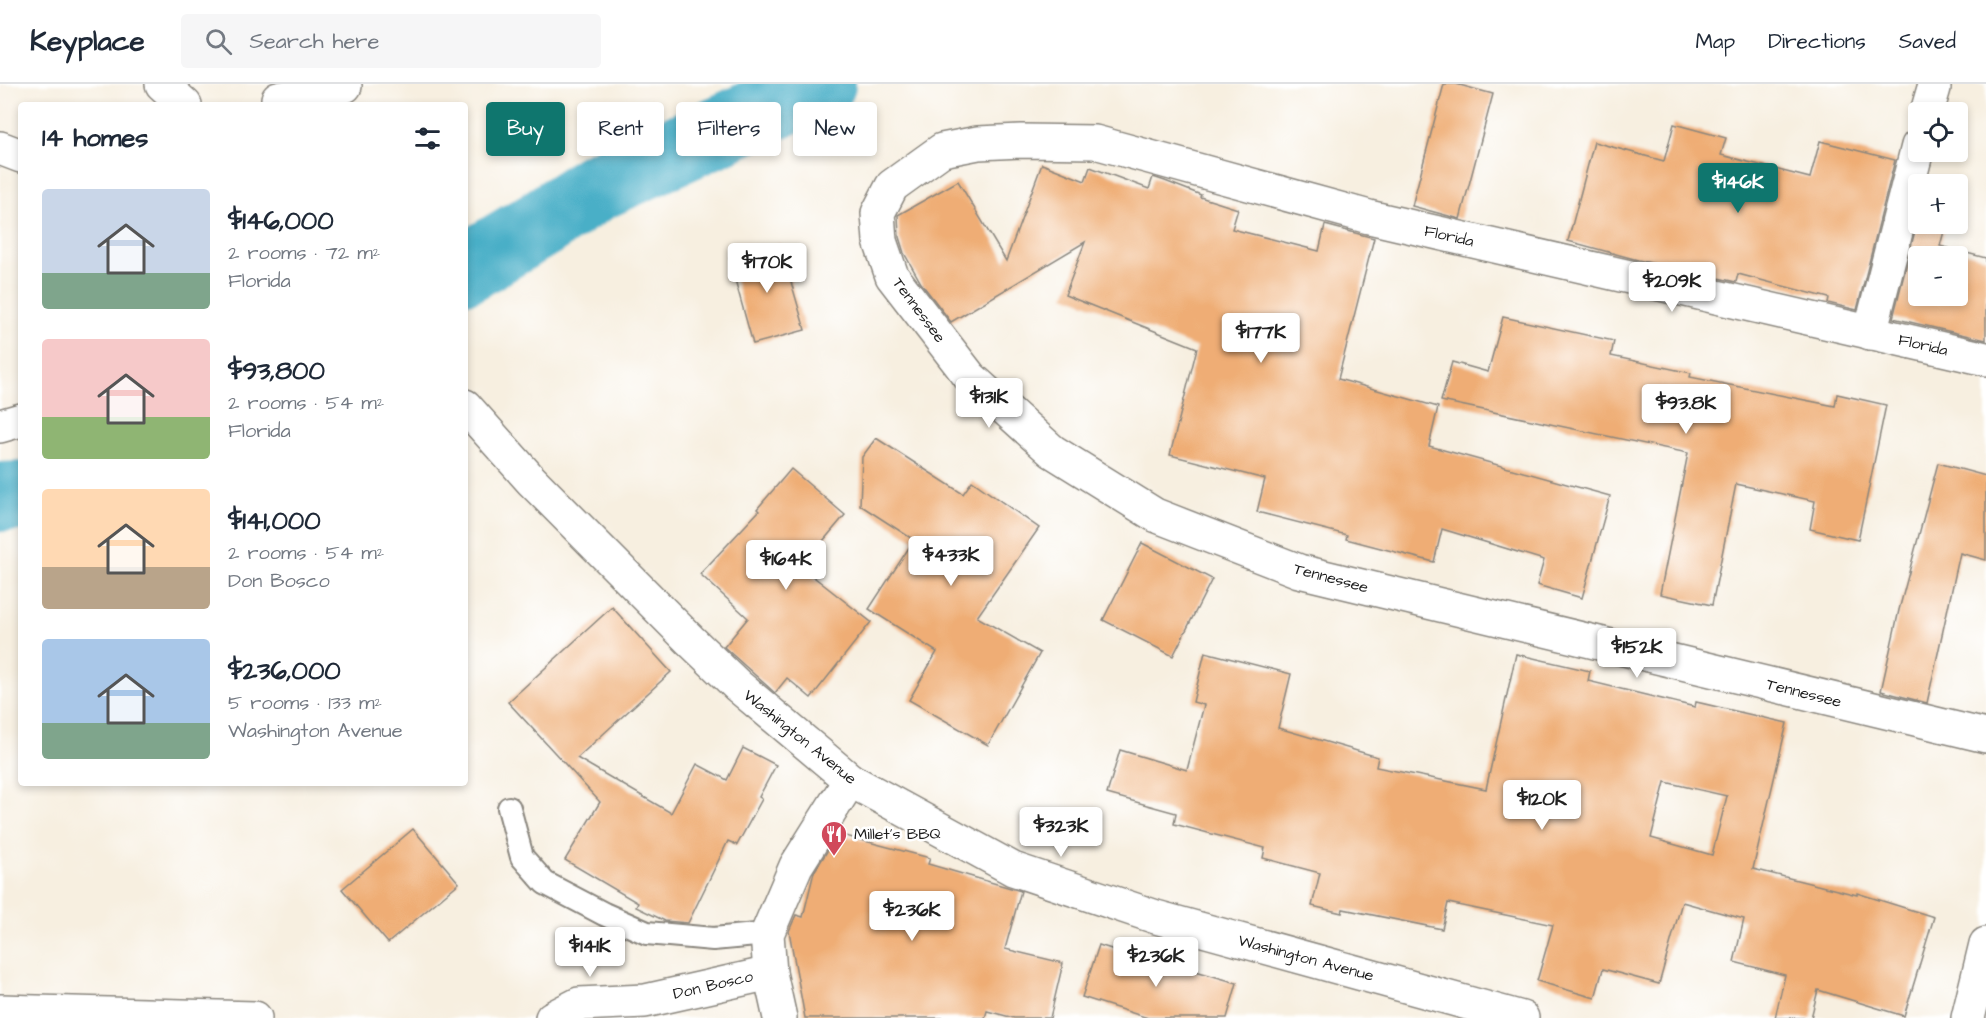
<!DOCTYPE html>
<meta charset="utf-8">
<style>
body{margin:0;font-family:"Architects Daughter",sans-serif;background:#f6f6f7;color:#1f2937;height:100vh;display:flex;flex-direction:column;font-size:22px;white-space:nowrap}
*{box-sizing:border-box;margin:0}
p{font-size:20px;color:#747a83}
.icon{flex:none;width:33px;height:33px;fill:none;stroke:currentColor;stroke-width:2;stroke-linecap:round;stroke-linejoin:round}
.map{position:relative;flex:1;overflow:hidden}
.details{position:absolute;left:18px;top:18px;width:450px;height:684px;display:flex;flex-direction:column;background:#fff;border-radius:6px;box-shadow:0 3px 9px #0003}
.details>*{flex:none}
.top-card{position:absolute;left:486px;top:18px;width:570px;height:54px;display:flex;gap:12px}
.tools{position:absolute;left:1908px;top:18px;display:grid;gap:12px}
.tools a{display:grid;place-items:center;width:60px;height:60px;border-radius:6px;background:#fff;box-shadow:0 3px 9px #0003;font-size:30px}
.price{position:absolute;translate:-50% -51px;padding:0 14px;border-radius:6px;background:#fff;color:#222;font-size:20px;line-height:39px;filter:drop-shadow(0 2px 3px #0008)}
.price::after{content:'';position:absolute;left:50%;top:36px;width:18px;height:14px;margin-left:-9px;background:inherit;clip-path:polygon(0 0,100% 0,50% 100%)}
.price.on{background:#0f766e;color:#fff}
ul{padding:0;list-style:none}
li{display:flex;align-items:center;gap:18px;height:150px;padding:0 24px}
li span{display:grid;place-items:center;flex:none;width:168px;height:120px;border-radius:6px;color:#555}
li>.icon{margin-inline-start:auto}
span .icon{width:72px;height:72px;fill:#fffc;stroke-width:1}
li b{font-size:26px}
h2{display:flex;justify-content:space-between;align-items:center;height:72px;padding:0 24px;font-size:26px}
.tag{padding:0 21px;border-radius:6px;background:#fff;box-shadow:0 3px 9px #0003;font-size:21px;line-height:54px}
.tag.on{background:#0f766e;color:#fff}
header{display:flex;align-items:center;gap:36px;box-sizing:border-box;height:84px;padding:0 30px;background:#fff;border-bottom:2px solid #e0e1e3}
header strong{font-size:28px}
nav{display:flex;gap:33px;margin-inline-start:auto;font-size:21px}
.search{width:420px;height:54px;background:#f6f6f7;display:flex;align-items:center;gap:15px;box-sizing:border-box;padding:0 21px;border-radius:6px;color:#747a83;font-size:22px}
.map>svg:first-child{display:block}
</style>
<header>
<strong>Keyplace</strong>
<div class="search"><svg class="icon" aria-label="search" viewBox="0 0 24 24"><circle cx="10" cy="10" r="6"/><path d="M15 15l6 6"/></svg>Search here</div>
<nav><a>Map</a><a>Directions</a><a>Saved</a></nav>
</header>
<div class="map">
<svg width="1986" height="934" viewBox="0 0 1986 934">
<rect width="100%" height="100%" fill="#fff"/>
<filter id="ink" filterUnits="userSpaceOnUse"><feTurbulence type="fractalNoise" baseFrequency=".0167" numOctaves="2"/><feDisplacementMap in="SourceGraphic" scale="12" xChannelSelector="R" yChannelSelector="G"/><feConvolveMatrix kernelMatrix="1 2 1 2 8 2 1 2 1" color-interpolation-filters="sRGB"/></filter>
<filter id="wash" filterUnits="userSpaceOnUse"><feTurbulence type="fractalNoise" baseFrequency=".008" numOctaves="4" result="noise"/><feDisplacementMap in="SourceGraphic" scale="24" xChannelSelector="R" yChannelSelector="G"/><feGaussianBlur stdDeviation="1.35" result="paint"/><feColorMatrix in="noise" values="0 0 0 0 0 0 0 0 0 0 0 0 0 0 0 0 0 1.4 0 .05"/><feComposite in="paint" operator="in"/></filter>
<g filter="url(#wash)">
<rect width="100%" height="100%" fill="#f7efe0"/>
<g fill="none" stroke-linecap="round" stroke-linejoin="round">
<g stroke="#48afc7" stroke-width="70">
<path d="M 465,185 L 540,140 L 596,103 L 821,0"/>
<path d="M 0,413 L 21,412"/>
</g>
</g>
<g id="blocks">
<g fill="#efad74" fill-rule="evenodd">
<path d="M 1444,0 L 1456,0 L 1493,10 L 1460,135 L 1412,122 Z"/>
<path d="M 1674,40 L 1726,54 L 1721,71 L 1810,94 L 1820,57 L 1895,76 L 1857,226 L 1828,219 L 1829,214 L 1738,190 L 1736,198 L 1638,176 L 1568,157 L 1594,58 L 1664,77 Z"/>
<path d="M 1042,80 L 1085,97 L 1090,83 L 1149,105 L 1153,93 L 1165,97 L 1201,111 L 1200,113 L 1238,125 L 1232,145 L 1319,167 L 1325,141 L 1374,154 L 1338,295 L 1438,323 L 1429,362 L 1610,412 L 1582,514 L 1537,501 L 1544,476 L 1442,445 L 1434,478 L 1346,455 L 1347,451 L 1257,428 L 1265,395 L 1170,371 L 1197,264 L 1065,211 L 1085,158 L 951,238 L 921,199 L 904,169 L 899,153 L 898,131 L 958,97 L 1006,177 Z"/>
<path d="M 1918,135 L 1918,140 L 1946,140 L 1940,162 L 1986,174 L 1986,256 L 1893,234 ZM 1918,172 L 1958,172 L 1958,212 L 1918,212 Z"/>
<path d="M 780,160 L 805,246 L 753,260 L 729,174 Z"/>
<path d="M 1503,233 L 1614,257 L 1611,272 L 1691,289 L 1690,293 L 1835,322 L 1837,310 L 1886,321 L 1858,456 L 1810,445 L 1815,417 L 1736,400 L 1712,521 L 1660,510 L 1688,369 L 1441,317 L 1452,278 L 1488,288 Z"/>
<path d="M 876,354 L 963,410 L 972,397 L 1039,444 L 977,533 L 1040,569 L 988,661 L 909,616 L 937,568 L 869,525 L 914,456 L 860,421 L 862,373 Z"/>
<path d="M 1938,379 L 1986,392 L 1986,476 L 1960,469 L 1927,619 L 1881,607 L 1899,526 Z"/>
<path d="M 791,385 L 845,431 L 801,483 L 871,538 L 811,614 L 787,594 L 775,609 L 724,563 L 748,534 L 700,490 L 759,427 L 757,425 Z"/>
<path d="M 1142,459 L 1212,495 L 1173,572 L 1103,536 Z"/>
<path d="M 612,523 L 671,588 L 577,674 L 671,729 L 697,680 L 727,696 L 743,664 L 776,681 L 759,713 L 762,715 L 737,761 L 728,757 L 688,839 L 665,837 L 636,823 L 638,819 L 565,776 L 600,718 L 508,618 Z"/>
<path d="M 1205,568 L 1291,590 L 1278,644 L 1378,673 L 1376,683 L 1486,705 L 1516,570 L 1590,587 L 1588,597 L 1695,623 L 1696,618 L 1787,639 L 1753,785 L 1857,811 L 1857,809 L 1934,833 L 1904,932 L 1818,906 L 1811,934 L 1775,934 L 1785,891 L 1734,878 L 1744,835 L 1682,818 L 1659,900 L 1603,885 L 1595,914 L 1537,897 L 1553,841 L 1448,819 L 1442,845 L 1343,825 L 1342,829 L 1312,822 L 1320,789 L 1263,774 L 1265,764 L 1174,740 L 1176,729 L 1107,710 L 1120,666 L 1187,686 L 1204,621 L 1193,618 ZM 1665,698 L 1727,712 L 1712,771 L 1651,754 Z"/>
<path d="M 413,745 L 459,799 L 388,859 L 342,805 Z"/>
<path d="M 838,750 L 930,774 L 928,780 L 1021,807 L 1005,865 L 1063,879 L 1050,934 L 1014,934 L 987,927 L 985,934 L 805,934 L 789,847 L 796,831 L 803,833 L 814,788 Z"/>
<path d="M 1099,861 L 1167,883 L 1168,879 L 1237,899 L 1227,934 L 1148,934 L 1082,913 Z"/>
</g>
</g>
</g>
<g filter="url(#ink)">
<use href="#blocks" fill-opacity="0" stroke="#8a867e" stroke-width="1.5"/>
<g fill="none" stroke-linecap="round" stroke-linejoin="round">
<g stroke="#8a867e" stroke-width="26">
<path id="lane" d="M 509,724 L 522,773 L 545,799 L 604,830 L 647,849 L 713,855 L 767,850"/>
</g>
<g stroke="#8a867e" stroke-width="36">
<g id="street">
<path d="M 162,0 L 185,21"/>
<path d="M 278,15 L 345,2"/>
<path d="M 1927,28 L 1934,4"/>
<path d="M 0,64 L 21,72"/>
<path d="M 1870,249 L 1918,62"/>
<path d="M 1986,275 L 1369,133 L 1095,58 L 1021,57 L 978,59 L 942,66 L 892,102 L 878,129 L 880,157 L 892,192 L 970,293 L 1052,367 L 1155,431 L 1299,487 L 1986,652"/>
<path d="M 465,322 L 531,396 L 690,556 L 738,602 L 850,696 L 1013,785 L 1156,833 L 1522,934"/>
<path d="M 0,342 L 21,336"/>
<path d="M 0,927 L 255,934"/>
<path d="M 552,934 L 579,920 L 645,917 L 770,889"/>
<path d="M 780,934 L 770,889 L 767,850 L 796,782 L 850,696"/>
<path d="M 1968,934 L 1986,860"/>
</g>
</g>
<use href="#lane" stroke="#fff" stroke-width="22"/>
<use href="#street" stroke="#fff" stroke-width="33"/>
</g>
</g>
<defs>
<g id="restaurant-pin" transform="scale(1.35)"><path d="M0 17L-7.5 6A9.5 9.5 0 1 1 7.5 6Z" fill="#d1495b" stroke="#fff"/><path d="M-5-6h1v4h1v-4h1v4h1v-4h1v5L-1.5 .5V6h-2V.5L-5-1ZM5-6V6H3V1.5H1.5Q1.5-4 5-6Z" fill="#fff"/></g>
</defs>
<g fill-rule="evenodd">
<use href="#restaurant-pin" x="834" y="750"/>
</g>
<g text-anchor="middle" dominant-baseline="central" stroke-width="5" stroke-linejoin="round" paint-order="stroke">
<g font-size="16" fill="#1c1c1c" stroke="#fff">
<text transform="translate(1449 152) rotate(13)">Florida</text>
<text transform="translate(919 226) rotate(53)">Tennessee</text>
<text transform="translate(1923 261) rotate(13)">Florida</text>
<text transform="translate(1331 494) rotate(15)">Tennessee</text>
<text transform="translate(1804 609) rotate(14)">Tennessee</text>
<text transform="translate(800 653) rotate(39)">Washington Avenue</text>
<text transform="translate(1306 874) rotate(15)">Washington Avenue</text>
<text transform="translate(713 901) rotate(-13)">Don Bosco</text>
</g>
<g font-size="16" fill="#1c1c1c" stroke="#fff" text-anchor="start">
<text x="854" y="750">Millet's BBQ</text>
</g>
</g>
</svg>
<div class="tools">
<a><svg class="icon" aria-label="locate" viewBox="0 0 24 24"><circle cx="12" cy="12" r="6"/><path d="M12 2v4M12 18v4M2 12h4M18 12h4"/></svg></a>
<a>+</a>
<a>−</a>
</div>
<b class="price on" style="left:1738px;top:130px">$146K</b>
<b class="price" style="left:767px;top:210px">$170K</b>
<b class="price" style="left:1672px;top:229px">$209K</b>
<b class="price" style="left:1261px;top:280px">$177K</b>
<b class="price" style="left:989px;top:345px">$131K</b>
<b class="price" style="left:1686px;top:351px">$93.8K</b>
<b class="price" style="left:951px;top:503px">$433K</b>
<b class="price" style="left:786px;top:507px">$164K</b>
<b class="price" style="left:1637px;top:595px">$152K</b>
<b class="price" style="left:1542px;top:747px">$120K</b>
<b class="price" style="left:1061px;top:774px">$323K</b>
<b class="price" style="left:912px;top:858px">$236K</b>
<b class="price" style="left:590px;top:894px">$141K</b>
<b class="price" style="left:1156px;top:904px">$236K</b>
<div class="top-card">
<a class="tag on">Buy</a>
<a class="tag">Rent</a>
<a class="tag">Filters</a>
<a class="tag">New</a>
</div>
<section class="details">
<h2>14 homes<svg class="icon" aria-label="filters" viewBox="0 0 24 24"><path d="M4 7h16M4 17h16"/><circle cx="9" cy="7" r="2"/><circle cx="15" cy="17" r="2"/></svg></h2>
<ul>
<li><span style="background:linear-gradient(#c9d6e8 70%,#7fa58c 0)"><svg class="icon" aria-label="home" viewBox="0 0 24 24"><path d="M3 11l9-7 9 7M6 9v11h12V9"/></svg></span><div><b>$146,000</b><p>2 rooms · 72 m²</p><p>Florida</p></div></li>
<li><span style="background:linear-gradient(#f6c9c9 65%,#8fb573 0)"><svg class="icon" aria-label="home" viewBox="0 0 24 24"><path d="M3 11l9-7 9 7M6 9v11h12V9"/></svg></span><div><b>$93,800</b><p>2 rooms · 54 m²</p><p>Florida</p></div></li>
<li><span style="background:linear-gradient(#ffd9b3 65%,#b9a48a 0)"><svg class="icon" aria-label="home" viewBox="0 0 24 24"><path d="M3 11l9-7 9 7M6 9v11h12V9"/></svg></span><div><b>$141,000</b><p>2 rooms · 54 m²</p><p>Don Bosco</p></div></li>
<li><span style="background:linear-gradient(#a9c7e8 70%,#7fa58c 0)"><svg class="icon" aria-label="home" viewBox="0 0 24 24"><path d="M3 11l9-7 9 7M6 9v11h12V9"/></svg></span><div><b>$236,000</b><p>5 rooms · 133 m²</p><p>Washington Avenue</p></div></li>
</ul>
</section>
</div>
